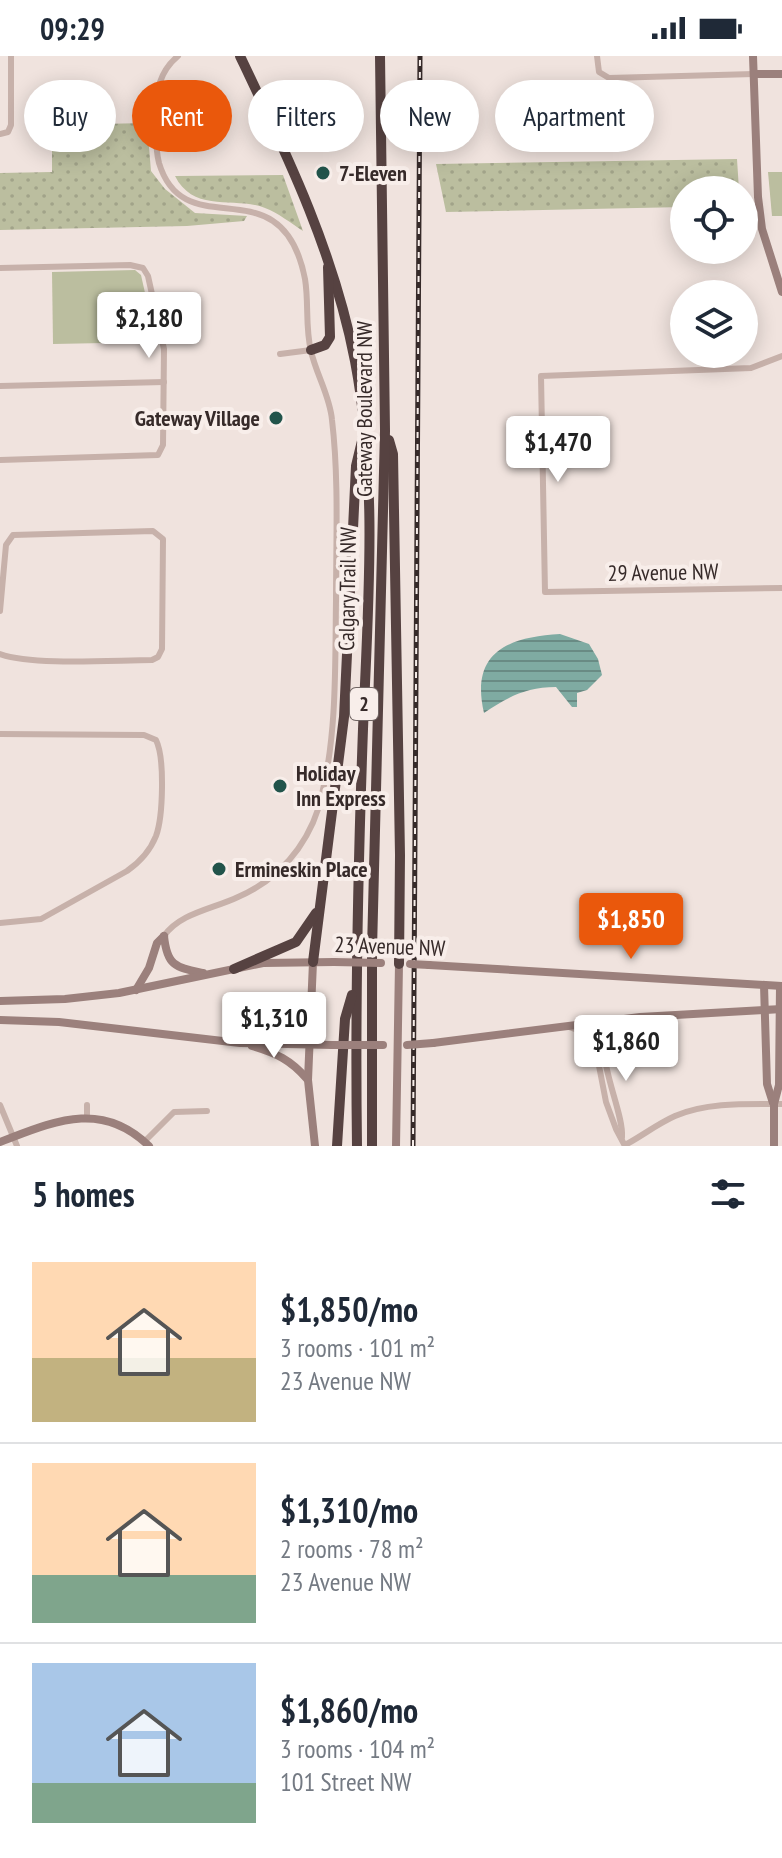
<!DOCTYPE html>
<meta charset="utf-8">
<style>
body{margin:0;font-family:"PT Sans Narrow",sans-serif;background:#f6f6f7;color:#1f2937;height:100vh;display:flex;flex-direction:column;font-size:30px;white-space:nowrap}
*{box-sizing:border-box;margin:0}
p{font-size:26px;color:#747a83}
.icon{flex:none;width:44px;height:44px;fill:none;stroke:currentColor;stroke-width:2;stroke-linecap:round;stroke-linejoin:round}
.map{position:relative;height:1090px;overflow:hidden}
.panel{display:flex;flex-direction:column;background:#fff;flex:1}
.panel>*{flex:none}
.banner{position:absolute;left:24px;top:24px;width:734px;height:72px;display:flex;gap:16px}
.fabs{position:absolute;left:670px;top:120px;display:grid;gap:16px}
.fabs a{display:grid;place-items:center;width:88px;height:88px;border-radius:50%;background:#fff;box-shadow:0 4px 20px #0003;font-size:40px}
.price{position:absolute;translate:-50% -68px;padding:0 18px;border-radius:8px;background:#fff;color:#222;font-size:26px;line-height:52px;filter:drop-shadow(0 2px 4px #0008)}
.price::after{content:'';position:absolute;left:50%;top:48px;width:24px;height:18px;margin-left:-12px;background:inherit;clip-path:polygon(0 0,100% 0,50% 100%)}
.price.current{background:#ea580c;color:#fff}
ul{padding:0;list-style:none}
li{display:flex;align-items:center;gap:24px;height:200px;padding:0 32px}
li+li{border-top:2px solid #e0e1e3}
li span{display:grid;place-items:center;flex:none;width:224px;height:160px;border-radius:0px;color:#555}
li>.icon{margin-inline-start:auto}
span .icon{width:96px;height:96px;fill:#fffc;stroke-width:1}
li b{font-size:34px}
h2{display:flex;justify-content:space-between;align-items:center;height:96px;padding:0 32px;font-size:34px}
.tag{padding:0 28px;border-radius:36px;background:#fff;box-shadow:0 4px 20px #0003;font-size:28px;line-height:72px}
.tag.current{background:#ea580c;color:#fff}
.status{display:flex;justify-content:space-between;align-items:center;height:56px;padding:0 40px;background:#fff;direction:ltr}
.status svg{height:22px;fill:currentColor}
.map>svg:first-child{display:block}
</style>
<div class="status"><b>09:29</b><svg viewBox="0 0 49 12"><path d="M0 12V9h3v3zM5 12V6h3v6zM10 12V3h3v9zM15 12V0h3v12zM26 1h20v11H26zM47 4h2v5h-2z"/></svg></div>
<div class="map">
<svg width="782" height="1090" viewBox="0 0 782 1090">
<defs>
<pattern id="grass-dots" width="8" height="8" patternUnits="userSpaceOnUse" patternTransform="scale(2)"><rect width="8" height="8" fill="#bbbe9f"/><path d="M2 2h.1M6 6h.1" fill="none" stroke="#a1a389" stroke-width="1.8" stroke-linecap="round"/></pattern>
<pattern id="water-rules" width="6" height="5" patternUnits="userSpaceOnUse" patternTransform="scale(2)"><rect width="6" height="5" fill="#7faba2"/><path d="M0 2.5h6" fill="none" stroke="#698b84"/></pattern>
</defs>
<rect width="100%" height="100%" fill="#f0e3de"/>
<g fill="url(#grass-dots)">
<path d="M 147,67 L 151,115 L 165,133 L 195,157 L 247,160 L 244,165 L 187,170 L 0,174 L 0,117 L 52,116 L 52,69 Z"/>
<path d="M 737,103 L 739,134 L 684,134 L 684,151 L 446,156 L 436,108 Z"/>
<path d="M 283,119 L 303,175 C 291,167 278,157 265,152 C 236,140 194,158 175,120 Z"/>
</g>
<g fill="#bbbe9f">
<path d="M 768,116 L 782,116 L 782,160 L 772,160 Z"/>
<path d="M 135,214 L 141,219 L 156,286 L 53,288 L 52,216 Z"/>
</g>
<path fill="url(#water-rules)" d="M 560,578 L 589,588 L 598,603 L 602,619 L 587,634 L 577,637 L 577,651 L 572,651 L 556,631 C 526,631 508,641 484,657 C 470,597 507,581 560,578 Z"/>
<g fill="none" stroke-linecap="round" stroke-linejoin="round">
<g stroke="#c7b1aa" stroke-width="6">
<path d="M 597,0 L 599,16 L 609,22 L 754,18"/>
<path d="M 0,78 L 8,76 L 11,69 L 11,0"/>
<path d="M 0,212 L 130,209 L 143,212 L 148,220 L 164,293 L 163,389 L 158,399 L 0,404"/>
<path d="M 280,298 L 311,294"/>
<path d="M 782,300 L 751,312 L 541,320 L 545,536 L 782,532"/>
<path d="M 0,330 L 164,326"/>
<path d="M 0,555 L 6,489 L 13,479 L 153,475 L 163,483 L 162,593 L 158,601 L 152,604 C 114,604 34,610 0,598"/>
<path d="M 0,678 L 144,679 L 156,684 C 165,702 163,761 156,780 C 150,795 140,806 127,815 L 41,863 L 0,867"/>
<path d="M 164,880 C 180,857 213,853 238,841 C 261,831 283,814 298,793 C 310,776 318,758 322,738 C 337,676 335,609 336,545 C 336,485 339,423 332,364 C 330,340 316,318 311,295 C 305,271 309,247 305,223 C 282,105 185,193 159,107 C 155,92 156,75 156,59 C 156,35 159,16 178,0"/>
<path d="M 613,966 C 587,987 624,1052 622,1081"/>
<path d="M 569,971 L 589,978 L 594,984 L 606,1046 L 616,1073 L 625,1090"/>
<path d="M 0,1049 L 17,1090"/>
<path d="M 87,1061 L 87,1049"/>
<path d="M 144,1086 L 174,1056 L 207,1055"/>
<path d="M 625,1089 C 642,1080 657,1068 675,1060 C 707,1046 747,1048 782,1048"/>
</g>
<g stroke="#9b807c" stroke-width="8">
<path d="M 753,0 L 758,141 L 762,173 L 782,236"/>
<path d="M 754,18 L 782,18"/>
<path d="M 164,880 C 167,910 175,911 203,917"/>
<path d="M 313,906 L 308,1024 L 315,1090"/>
<path d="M 429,909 L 782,930"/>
<path d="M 764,929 L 767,1028 L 773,1047"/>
<path d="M 136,934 L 149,912 L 157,887 L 164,880"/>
<path d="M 0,945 L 65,943 L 119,937 L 263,907 L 334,906"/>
<path d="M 0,964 L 59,966 L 240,987 L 332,989"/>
<path d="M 433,987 L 640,961 L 782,953"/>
<path d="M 252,990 C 276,997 291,1004 307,1023"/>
<path d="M 0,1086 C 53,1066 101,1043 149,1090"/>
<path d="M 396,1090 L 399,908"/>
<path d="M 774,1090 L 774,1048 L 779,1029 L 780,930"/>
</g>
<g stroke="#564241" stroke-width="10">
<path d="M 240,0 C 287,99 334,196 355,305 C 378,426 368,551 363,673 C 358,812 355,951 357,1090"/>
<path d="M 311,294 L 325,289 L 330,281 L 328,211"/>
<path d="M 389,384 L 393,398 L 400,799 L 399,908"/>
<path d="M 313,906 L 344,661 L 356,410 L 362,385"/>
<path d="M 234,913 L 296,886 L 316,857"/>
<path d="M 337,1090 L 345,963 L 352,939"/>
<path d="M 372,1090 L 372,894 L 385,375 L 380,0"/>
</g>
<g stroke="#362a29" stroke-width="5">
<path id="rail" d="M 413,1090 L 420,0"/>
</g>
<use href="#rail" stroke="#f8eeea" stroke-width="2" stroke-dasharray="6" stroke-linecap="butt"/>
<g stroke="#9b807c" stroke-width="8">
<path d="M 334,906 L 381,907"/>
<path d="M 410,908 L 429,909"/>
<path d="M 332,989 L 383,989"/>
<path d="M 407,989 L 433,987"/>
</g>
</g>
<g fill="#22544b" stroke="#f8eeea" stroke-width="3">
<circle cx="323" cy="117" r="8"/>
<circle cx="276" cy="362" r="8"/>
<circle cx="280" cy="730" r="8"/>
<circle cx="219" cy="813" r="8"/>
</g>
<g text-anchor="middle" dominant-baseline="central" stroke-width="8" stroke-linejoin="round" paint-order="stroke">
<rect fill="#f8eeea" stroke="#706563" stroke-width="2" x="350" y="632" width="28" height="32" rx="6"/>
<g font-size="20" font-weight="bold" fill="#362a29">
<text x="364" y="648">2</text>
</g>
<g font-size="22" font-weight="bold" fill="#362a29" stroke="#f8eeea" text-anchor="start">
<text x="339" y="117">7-Eleven</text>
<text x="260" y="362" text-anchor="end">Gateway Village</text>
<text x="296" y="717">Holiday<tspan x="296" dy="25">Inn Express</tspan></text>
<text x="235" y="813">Ermineskin Place</text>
</g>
<g font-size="22" fill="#362a29" stroke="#f8eeea">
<text transform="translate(364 353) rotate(-90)">Gateway Boulevard NW</text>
<text transform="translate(663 516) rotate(-1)">29 Avenue NW</text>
<text transform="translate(347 533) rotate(-89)">Calgary Trail NW</text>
<text transform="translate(390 890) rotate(2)">23 Avenue NW</text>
</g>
</g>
</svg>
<div class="fabs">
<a><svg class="icon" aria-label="locate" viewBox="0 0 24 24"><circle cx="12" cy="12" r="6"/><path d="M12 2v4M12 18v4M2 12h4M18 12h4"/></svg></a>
<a><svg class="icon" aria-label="layers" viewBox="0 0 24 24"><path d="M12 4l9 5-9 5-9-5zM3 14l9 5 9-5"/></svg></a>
</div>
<b class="price" style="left:149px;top:304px">$2,180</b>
<b class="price" style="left:558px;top:428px">$1,470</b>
<b class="price current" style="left:631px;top:905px">$1,850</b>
<b class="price" style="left:274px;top:1004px">$1,310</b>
<b class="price" style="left:626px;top:1027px">$1,860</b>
<div class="banner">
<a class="tag">Buy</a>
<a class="tag current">Rent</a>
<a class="tag">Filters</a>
<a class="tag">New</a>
<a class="tag">Apartment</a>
</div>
</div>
<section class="panel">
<h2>5 homes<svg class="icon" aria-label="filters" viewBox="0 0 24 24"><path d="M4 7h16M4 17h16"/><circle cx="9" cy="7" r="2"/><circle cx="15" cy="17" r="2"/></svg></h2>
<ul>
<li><span style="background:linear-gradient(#ffd9b3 60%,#c2b280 0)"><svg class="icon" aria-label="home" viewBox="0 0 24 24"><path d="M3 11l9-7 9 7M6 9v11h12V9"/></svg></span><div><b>$1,850/mo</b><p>3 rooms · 101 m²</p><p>23 Avenue NW</p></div></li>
<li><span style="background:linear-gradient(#ffd9b3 70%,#7fa58c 0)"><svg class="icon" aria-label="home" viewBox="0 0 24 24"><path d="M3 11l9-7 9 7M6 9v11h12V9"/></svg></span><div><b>$1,310/mo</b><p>2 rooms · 78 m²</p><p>23 Avenue NW</p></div></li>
<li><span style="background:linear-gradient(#a9c7e8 75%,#7fa58c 0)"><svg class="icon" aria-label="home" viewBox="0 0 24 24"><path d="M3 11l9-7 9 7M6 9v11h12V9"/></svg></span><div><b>$1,860/mo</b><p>3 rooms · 104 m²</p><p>101 Street NW</p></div></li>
</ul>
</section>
